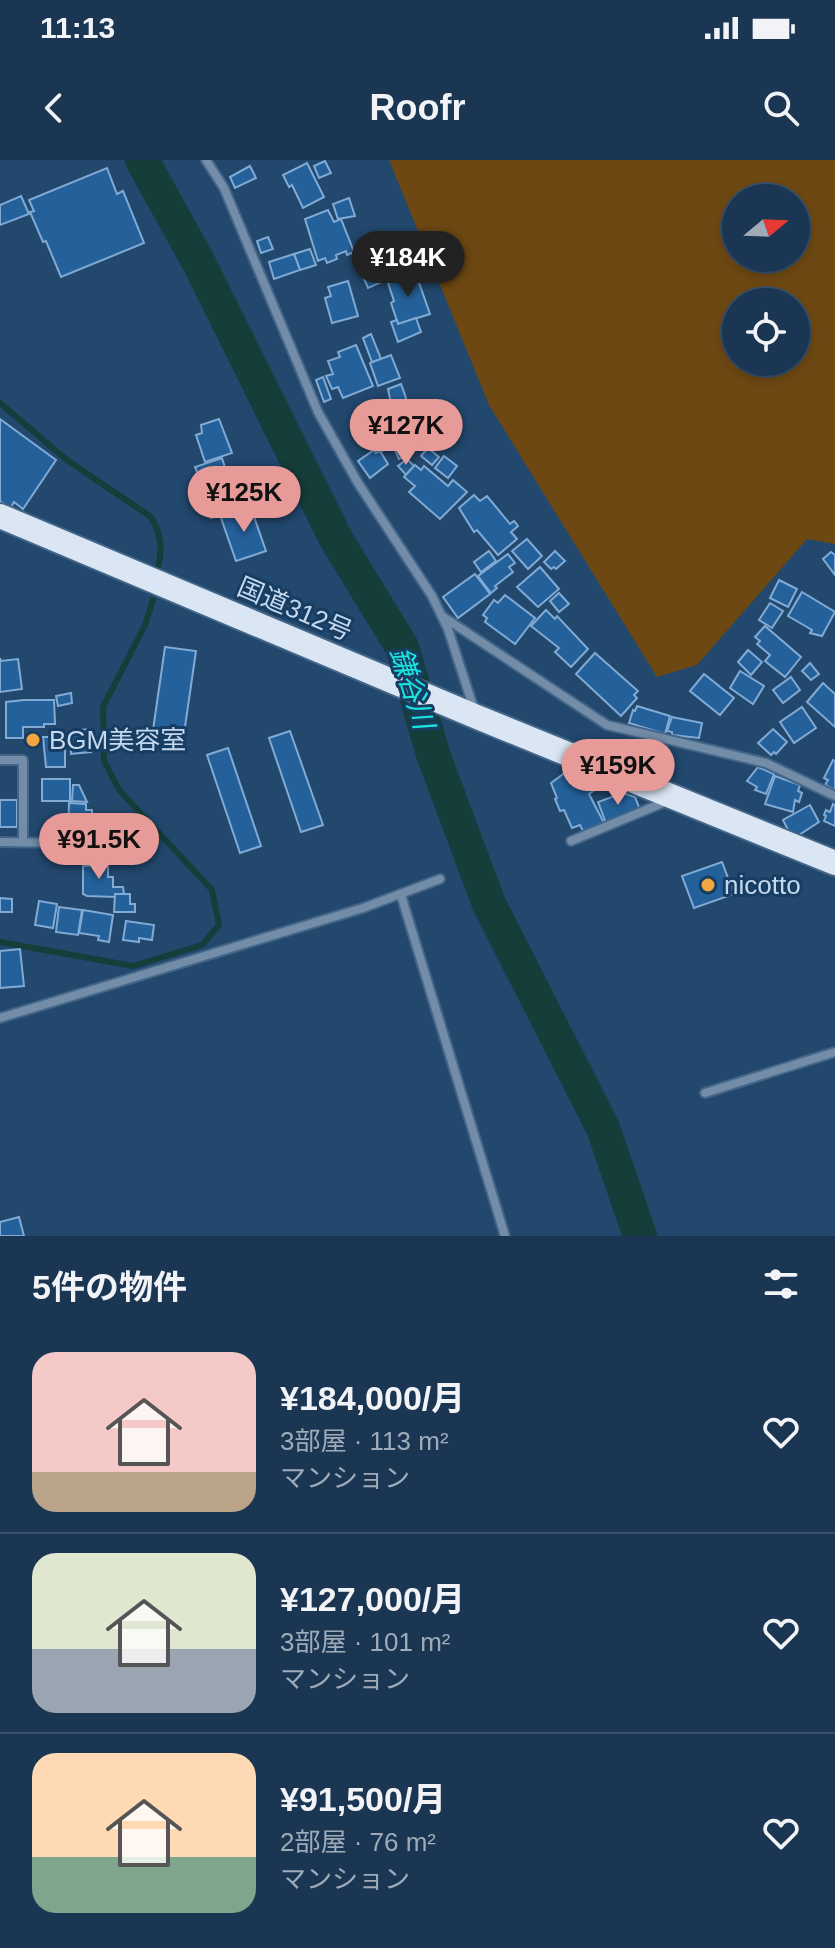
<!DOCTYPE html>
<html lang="ja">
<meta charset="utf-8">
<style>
body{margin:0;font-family:Arial,"Noto Sans JP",sans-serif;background:#233e59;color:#f1f3f6;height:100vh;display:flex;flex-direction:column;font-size:30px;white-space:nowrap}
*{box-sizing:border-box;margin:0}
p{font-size:26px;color:#9fabb8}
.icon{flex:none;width:44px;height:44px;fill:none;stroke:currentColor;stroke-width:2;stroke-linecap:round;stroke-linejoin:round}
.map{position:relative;height:1076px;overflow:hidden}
.details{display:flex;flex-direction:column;background:#1a3652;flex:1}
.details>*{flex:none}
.needle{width:52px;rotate:71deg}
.buttons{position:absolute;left:722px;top:24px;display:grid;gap:16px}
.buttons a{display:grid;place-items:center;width:88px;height:88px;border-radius:50%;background:#1a3652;box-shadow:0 4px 12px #0003,0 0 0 2px #385069;font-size:40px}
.price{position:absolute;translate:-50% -68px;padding:0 18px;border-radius:28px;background:#e69b98;color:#111;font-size:26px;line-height:52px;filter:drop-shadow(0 2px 4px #0008)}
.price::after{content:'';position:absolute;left:50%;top:48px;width:24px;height:18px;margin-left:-12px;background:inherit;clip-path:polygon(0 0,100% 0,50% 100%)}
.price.active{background:#222;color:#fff}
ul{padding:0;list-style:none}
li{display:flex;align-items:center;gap:24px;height:200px;padding:0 32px}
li+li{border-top:2px solid #385069}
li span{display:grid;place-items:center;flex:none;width:224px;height:160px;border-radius:24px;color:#555}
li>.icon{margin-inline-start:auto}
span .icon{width:96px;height:96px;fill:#fffc;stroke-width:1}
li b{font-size:34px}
h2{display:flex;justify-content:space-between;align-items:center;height:96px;padding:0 32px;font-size:34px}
.status{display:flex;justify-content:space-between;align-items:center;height:56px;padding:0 40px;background:#1a3652;direction:ltr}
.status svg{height:22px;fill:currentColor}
header{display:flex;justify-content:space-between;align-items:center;height:104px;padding:0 32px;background:#1a3652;font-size:36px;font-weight:600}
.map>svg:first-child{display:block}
</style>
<div class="status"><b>11:13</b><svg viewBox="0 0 49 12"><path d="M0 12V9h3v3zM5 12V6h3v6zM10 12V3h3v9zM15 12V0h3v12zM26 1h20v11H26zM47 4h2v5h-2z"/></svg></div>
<header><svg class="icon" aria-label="back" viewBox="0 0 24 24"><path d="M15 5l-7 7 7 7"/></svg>Roofr<svg class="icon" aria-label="search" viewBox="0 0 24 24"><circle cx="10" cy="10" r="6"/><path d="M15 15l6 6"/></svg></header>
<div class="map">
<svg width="835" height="1076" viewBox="0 0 835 1076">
<rect width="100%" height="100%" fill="#22486e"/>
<path fill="#6e4813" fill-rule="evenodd" d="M 389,0 L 835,0 L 835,384 L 807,379 L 697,505 L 657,517 L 489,245 ZM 736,38 L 796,38 L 796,98 L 736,98 ZM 736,142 L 796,142 L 796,202 L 736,202 Z"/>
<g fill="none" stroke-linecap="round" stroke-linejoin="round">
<g stroke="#153d3a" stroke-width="6">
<path d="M 0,243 L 67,300 L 151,357 C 161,375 163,387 158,407"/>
<path d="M 0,782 L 133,806 L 202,785 L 219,765 L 212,730 L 120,631 L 104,601 L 103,547 L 145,465 L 153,440"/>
</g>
<path stroke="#153d3a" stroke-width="34" d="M 142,0 L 199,103 L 336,379 L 402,487 L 433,594 L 489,744 L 603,968 L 640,1076"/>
</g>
<g fill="#24619a" stroke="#81aad5" stroke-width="2">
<path d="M 325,1 L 331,13 L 319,18 L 314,6 Z"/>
<path d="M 307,3 L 324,37 L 303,48 L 292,25 L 289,27 L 283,15 Z"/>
<path d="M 250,6 L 256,18 L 235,28 L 230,17 Z"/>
<path d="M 107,8 L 117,34 L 123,31 L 144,83 L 61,117 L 46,81 L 43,82 L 30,52 L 34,51 L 29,40 Z"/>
<path d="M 21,36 L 29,54 L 0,65 L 0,45 Z"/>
<path d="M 349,38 L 355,56 L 338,59 L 333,44 Z"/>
<path d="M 328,50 L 334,62 L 341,59 L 354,92 L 347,95 L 346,91 L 336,95 L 337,99 L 327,103 L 325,98 L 318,101 L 305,59 Z"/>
<path d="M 268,77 L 273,89 L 261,93 L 257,81 Z"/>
<path d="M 310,89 L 316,105 L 300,110 L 294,94 Z"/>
<path d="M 294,94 L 300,110 L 274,119 L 269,102 Z"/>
<path d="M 394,97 L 400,114 L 368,128 L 362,114 L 365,113 L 363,109 Z"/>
<path d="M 416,114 L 430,154 L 398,164 L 391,143 L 394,141 L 388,123 Z"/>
<path d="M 348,121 L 358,156 L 332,163 L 325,138 L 331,136 L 328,127 Z"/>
<path d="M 416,158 L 421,172 L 398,182 L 391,162 L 397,160 L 398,164 Z"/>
<path d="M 371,174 L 381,199 L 372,202 L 363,178 Z"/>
<path d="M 356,185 L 373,226 L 343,238 L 338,227 L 332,229 L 326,216 L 333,214 L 328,201 L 340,197 L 338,192 Z"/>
<path d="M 391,195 L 400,218 L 378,226 L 370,203 Z"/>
<path d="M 323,217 L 331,239 L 324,242 L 316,220 Z"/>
<path d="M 401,224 L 406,238 L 402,246 L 392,249 L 388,229 Z"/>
<path d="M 385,242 L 401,282 L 382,291 L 379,284 L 372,287 L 359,252 Z"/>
<path d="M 0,259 L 56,300 L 23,349 L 14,342 L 10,349 L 0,341 Z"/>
<path d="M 219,259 L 232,293 L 205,302 L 196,275 L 202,273 L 201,265 Z"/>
<path d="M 409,283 L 412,291 L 399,299 L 394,288 Z"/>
<path d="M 428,288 L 439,297 L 432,305 L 421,296 Z"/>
<path d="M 374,290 L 376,293 L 380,291 L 388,304 L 370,318 L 358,301 Z"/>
<path d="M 444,296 L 457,306 L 448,318 L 435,308 Z"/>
<path d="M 222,298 L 238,349 L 211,358 L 205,339 L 208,338 L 195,307 Z"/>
<path d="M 407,299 L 414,306 L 406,315 L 398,306 Z"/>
<path d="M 415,305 L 421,310 L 424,306 L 448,326 L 453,320 L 467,332 L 440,359 L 409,332 L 415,326 L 404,317 Z"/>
<path d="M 474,335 L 480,341 L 487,336 L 510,364 L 514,361 L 518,366 L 511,372 L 517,379 L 498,395 L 477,370 L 474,372 L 459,348 Z"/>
<path d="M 251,348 L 266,391 L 236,401 L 221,358 Z"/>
<path d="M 527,379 L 542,396 L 528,409 L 512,391 Z"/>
<path d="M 489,391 L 496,401 L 481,412 L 474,402 Z"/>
<path d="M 555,391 L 565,401 L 556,409 L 554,407 L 551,409 L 544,402 Z"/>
<path d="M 831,392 L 835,395 L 835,415 L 823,399 Z"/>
<path d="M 508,394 L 515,403 L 509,407 L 513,412 L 495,426 L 497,428 L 491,433 L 478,416 Z"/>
<path d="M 540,407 L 559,429 L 538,447 L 517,427 Z"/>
<path d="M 475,414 L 490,434 L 458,458 L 443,437 Z"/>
<path d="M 779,420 L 797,429 L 788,447 L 770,438 Z"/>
<path d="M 802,432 L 835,452 L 822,476 L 810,473 L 812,470 L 788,456 Z"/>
<path d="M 559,433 L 569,444 L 559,452 L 550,441 Z"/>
<path d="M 505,435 L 535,458 L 515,484 L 485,462 L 487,458 L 483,455 L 494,440 L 498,443 Z"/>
<path d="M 770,443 L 783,451 L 772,468 L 759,460 Z"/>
<path d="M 546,450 L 555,459 L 557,456 L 588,489 L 571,507 L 555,492 L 559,488 L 531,466 Z"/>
<path d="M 765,466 L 801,497 L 785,517 L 765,501 L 770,495 L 757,484 L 760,481 L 755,477 Z"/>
<path d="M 165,487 L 196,491 L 184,574 L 153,570 Z"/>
<path d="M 748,490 L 762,502 L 751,515 L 738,502 Z"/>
<path d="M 595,493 L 638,531 L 634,535 L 637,538 L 621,556 L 576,514 Z"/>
<path d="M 0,498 L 1,501 L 18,499 L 22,529 L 0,532 Z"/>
<path d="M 810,503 L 819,514 L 811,520 L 802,511 Z"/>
<path d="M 740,511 L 764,526 L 753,544 L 730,528 Z"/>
<path d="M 704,514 L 734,538 L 720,555 L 690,531 Z"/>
<path d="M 791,517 L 800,530 L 783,543 L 773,530 Z"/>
<path d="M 823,523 L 835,534 L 835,567 L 807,542 Z"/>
<path d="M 71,533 L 72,543 L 58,546 L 56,536 Z"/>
<path d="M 24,540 L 54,540 L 55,564 L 44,564 L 44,567 L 23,567 L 23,578 L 6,578 L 6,542 Z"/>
<path d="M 637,546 L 670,556 L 665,574 L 629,563 L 633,550 L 635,551 Z"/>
<path d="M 802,547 L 816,568 L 794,583 L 780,562 Z"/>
<path d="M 672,557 L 702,563 L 699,578 L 672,575 L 672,572 L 667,571 Z"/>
<path d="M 89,569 L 91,592 L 71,594 L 70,571 Z"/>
<path d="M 773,569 L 787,582 L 776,594 L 774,592 L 771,595 L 758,583 Z"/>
<path d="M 290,571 L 323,665 L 301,672 L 269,578 Z"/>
<path d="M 43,577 L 65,577 L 65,607 L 46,607 Z"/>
<path d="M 642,586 L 671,598 L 663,620 L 633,608 Z"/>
<path d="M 228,588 L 261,686 L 240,693 L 207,595 Z"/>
<path d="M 833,600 L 835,601 L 835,630 L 825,625 L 828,620 L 824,618 Z"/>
<path d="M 758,607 L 774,614 L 766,634 L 755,630 L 757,627 L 747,621 Z"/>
<path d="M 566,612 L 600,626 L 589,634 L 604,663 L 583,671 L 580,665 L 572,668 L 564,650 L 560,651 L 555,639 L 557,638 L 551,623 Z"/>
<path d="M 775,616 L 800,625 L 798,631 L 802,633 L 799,642 L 795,640 L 793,652 L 765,644 Z"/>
<rect x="42" y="619" width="28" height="22"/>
<path d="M 73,625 L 79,625 L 87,642 L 72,641 Z"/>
<path d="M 623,633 L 635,637 L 640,650 L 606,663 L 598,642 Z"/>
<rect x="0" y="640" width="17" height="27"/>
<path d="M 69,643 L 86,644 L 86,650 L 92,650 L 92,661 L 98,662 L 104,668 L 103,676 L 68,674 Z"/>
<path d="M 833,644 L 835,645 L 835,666 L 824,661 L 826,656 L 824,655 L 826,650 L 830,652 Z"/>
<path d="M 810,645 L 819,662 L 799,675 L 789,672 L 783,660 Z"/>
<path d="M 89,701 L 101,701 L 101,706 L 108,706 L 108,717 L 113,717 L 113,727 L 123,727 L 124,734 L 115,734 L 115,737 L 87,736 L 83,734 L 83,706 L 89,706 Z"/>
<path d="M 722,702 L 734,734 L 694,748 L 682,716 Z"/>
<path d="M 115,734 L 130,734 L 130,744 L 135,744 L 135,752 L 114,752 Z"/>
<path d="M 0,738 L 12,739 L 12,752 L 0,752 Z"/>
<path d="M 39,741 L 57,744 L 53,768 L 35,765 Z"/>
<path d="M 59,747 L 82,750 L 78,775 L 56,772 Z"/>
<path d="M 83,750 L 113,755 L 109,782 L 98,780 L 99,776 L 79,773 Z"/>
<path d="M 126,761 L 154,765 L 152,780 L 139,778 L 139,782 L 123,780 Z"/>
<path d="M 20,789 L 24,826 L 0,828 L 0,791 Z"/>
<path d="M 19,1057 L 24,1076 L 0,1076 L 0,1062 Z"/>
</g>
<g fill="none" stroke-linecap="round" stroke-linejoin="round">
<g stroke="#426588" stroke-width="12">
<g id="street">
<path d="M 206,0 L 224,28 L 318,252 L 358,323 L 432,436 L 448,469 L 475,552"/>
<path d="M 442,456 L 607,565 L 766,603 L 835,636"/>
<path d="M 0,600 L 23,600 L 23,682"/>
<path d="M 571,681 L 670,640"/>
<path d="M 0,682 L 123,684 L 138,671"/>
<path d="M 401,735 L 505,1076"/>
<path d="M 0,858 L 363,748 L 440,719"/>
<path d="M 705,933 L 835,892"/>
</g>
</g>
<g stroke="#426588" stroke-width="28">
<path id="highway" d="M 0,356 L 477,557 L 835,703"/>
</g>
<use href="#street" stroke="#738ca7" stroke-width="8"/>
<use href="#highway" stroke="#dae6f4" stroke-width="24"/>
</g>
<g fill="#f1a640" stroke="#173d62" stroke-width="3">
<circle cx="33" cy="580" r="8"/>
<circle cx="708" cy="725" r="8"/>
</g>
<g text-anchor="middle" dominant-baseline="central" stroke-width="6" stroke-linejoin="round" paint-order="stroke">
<g font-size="26" fill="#c4d9ef" stroke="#173d62">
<text transform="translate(295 449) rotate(23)">国道312号</text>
</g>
<g font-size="26" fill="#c4d9ef" stroke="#173d62" text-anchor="start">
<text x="49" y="580">BGM美容室</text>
<text x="724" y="725">nicotto</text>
</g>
<g font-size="28" font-style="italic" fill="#1ae6de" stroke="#173d62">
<text transform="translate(412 528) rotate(72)">鎌谷川</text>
</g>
</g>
</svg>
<div class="buttons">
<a><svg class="needle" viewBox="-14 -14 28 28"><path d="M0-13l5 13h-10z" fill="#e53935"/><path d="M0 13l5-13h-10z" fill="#9fabb8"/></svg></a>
<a><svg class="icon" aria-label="locate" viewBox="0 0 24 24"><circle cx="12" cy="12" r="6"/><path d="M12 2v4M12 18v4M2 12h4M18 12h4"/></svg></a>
</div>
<b class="price active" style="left:408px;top:139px">¥184K</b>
<b class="price" style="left:406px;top:307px">¥127K</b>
<b class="price" style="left:244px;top:374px">¥125K</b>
<b class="price" style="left:618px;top:647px">¥159K</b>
<b class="price" style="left:99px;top:721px">¥91.5K</b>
</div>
<section class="details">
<h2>5件の物件<svg class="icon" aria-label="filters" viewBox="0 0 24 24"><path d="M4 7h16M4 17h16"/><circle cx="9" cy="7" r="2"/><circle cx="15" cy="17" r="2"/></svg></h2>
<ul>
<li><span style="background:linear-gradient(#f6c9c9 75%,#b9a48a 0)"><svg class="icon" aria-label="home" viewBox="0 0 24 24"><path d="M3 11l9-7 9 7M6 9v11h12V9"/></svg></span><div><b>¥184,000/月</b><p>3部屋 · 113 m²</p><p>マンション</p></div><svg class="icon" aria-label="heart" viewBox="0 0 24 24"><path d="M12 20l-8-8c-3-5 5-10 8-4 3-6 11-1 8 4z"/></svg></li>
<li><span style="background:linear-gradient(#dfe7d0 60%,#9aa5b1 0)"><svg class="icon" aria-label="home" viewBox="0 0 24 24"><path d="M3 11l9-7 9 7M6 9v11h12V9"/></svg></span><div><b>¥127,000/月</b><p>3部屋 · 101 m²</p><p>マンション</p></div><svg class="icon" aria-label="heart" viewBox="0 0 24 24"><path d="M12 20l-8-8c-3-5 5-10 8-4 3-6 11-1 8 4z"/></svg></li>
<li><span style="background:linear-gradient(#ffd9b3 65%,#7fa58c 0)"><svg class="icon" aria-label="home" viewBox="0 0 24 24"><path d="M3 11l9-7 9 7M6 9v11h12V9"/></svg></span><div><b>¥91,500/月</b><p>2部屋 · 76 m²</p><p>マンション</p></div><svg class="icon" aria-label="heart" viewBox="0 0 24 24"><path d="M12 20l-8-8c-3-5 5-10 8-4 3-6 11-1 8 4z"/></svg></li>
</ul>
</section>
